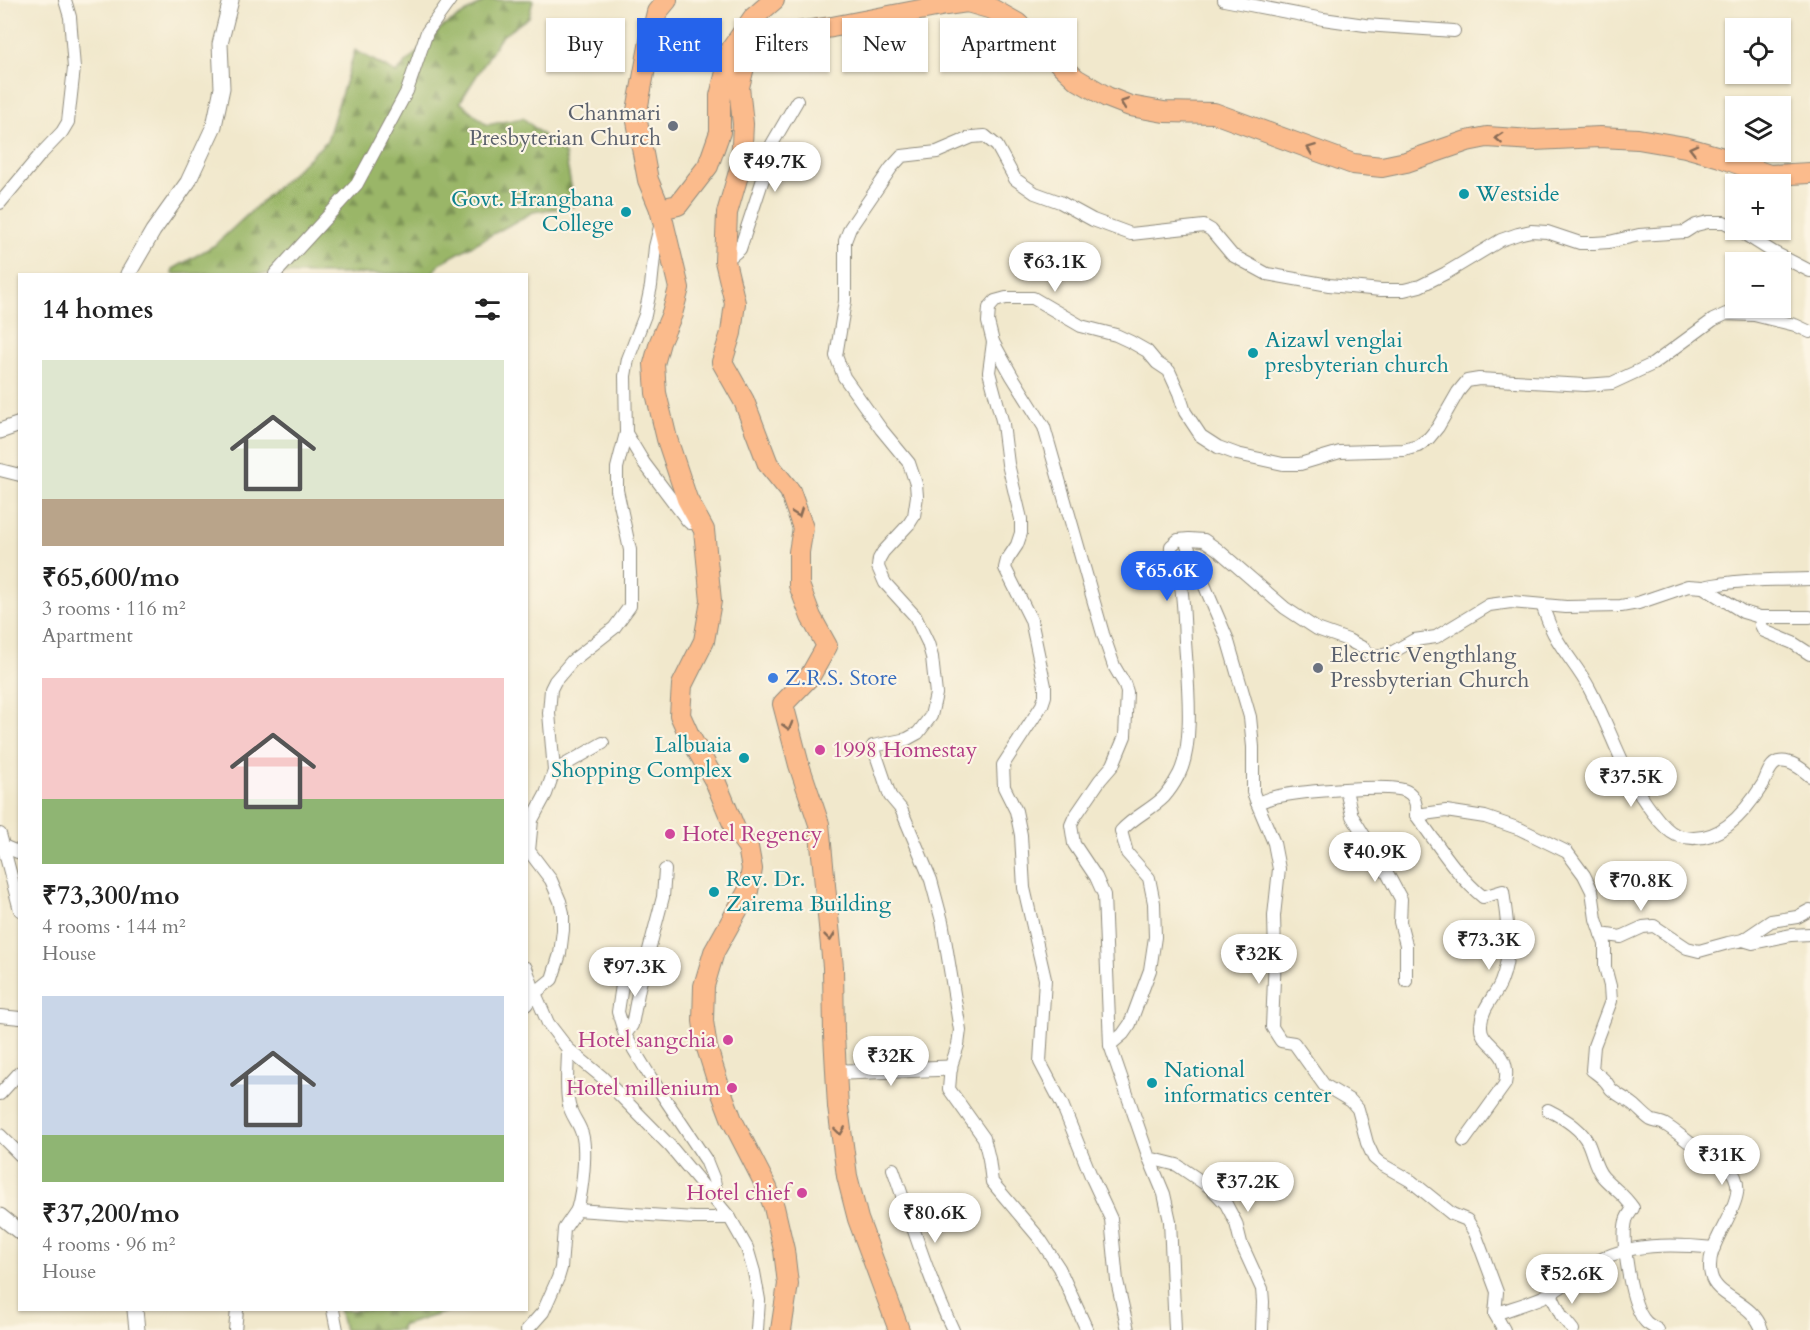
<!DOCTYPE html>
<meta charset="utf-8">
<style>
body{margin:0;font-family:Cardo,serif;background:#f2f2f2;color:#222;height:100vh;display:flex;flex-direction:column;font-size:22px;white-space:nowrap}
*{box-sizing:border-box;margin:0}
p{font-size:20px;color:#767676}
.icon{flex:none;width:33px;height:33px;fill:none;stroke:currentColor;stroke-width:2;stroke-linecap:round;stroke-linejoin:round}
.map{position:relative;flex:1;overflow:hidden}
.sheet{position:absolute;left:18px;top:273px;width:510px;height:1038px;display:flex;flex-direction:column;background:#fff;border-radius:0px;box-shadow:0 2px 4px #0004}
.sheet>*{flex:none}
.guide{position:absolute;left:546px;top:18px;width:570px;height:54px;display:flex;gap:12px}
.fabs{position:absolute;left:1725px;top:18px;display:grid;gap:12px}
.fabs a{display:grid;place-items:center;width:66px;height:66px;border-radius:0px;background:#fff;box-shadow:0 2px 4px #0004;font-size:30px}
.price{position:absolute;translate:-50% -51px;padding:0 14px;border-radius:21px;background:#fff;color:#222;font-size:20px;line-height:39px;filter:drop-shadow(0 2px 3px #0008)}
.price::after{content:'';position:absolute;left:50%;top:36px;width:18px;height:14px;margin-left:-9px;background:inherit;clip-path:polygon(0 0,100% 0,50% 100%)}
.price.on{background:#2563eb;color:#fff}
ul{padding:0;list-style:none}
li{display:grid;align-content:center;gap:12px;height:318px;padding:0 24px}
li span{display:grid;place-items:center;height:186px;border-radius:0px;color:#555}
li>.icon{margin-inline-start:auto}
span .icon{width:108px;height:108px;fill:#fffc;stroke-width:1}
li b{font-size:26px}
h2{display:flex;justify-content:space-between;align-items:center;height:72px;padding:0 24px;font-size:26px}
.pill{padding:0 21px;border-radius:0px;background:#fff;box-shadow:0 2px 4px #0004;font-size:21px;line-height:54px}
.pill.on{background:#2563eb;color:#fff}
.map>svg:first-child{display:block}
</style>
<div class="map">
<svg width="1810" height="1330" viewBox="0 0 1810 1330">
<defs>
<pattern id="forest-firs" width="22" height="20" patternUnits="userSpaceOnUse" patternTransform="scale(1.5)"><rect width="22" height="20" fill="#9ab668"/><path d="M5 1l3.5 6h-7zM16 11l3.5 6h-7z" fill="#7e9456"/></pattern>
</defs>
<rect width="100%" height="100%" fill="#fcf5e5"/>
<filter id="ink" filterUnits="userSpaceOnUse"><feTurbulence type="fractalNoise" baseFrequency=".0167" numOctaves="2"/><feDisplacementMap in="SourceGraphic" scale="12" xChannelSelector="R" yChannelSelector="G"/><feConvolveMatrix kernelMatrix="1 2 1 2 8 2 1 2 1" color-interpolation-filters="sRGB"/></filter>
<filter id="wash" filterUnits="userSpaceOnUse"><feTurbulence type="fractalNoise" baseFrequency=".008" numOctaves="4" result="noise"/><feDisplacementMap in="SourceGraphic" scale="24" xChannelSelector="R" yChannelSelector="G"/><feGaussianBlur stdDeviation="1.35" result="paint"/><feColorMatrix in="noise" values="0 0 0 0 0 0 0 0 0 0 0 0 0 0 0 0 0 1.4 0 .05"/><feComposite in="paint" operator="in"/></filter>
<g filter="url(#wash)">
<rect width="100%" height="100%" fill="#f1e8cc"/>
<g fill="url(#forest-firs)" stroke="#62704a" stroke-width="1.5">
<path d="M 486,0 L 533,0 L 529,17 L 501,37 L 460,102 L 487,125 L 523,118 L 565,154 L 575,206 L 533,212 L 442,262 L 431,274 L 172,274 L 173,269 L 215,245 L 327,141 L 355,50 L 396,73 L 441,28 Z"/>
<path d="M 339,1310 L 452,1310 L 401,1326 L 401,1330 L 344,1330 Z"/>
</g>
</g>
<g filter="url(#ink)">
<g fill="none" stroke-linecap="round" stroke-linejoin="round">
<g stroke="#8e8a7c" stroke-width="14">
<g id="minor">
<path d="M 1224,0 L 1323,19 L 1365,25 L 1454,31"/>
<path d="M 0,203 L 40,155 L 62,132 L 68,122 L 74,68 L 70,17 L 65,0"/>
<path d="M 661,223 L 655,247 L 651,286 L 645,315 L 628,359 L 625,376 L 626,433 L 617,468 L 617,490 L 630,550 L 630,606 L 614,628 L 572,661 L 555,681 L 551,689 L 549,713 L 554,771 L 546,794 L 532,820 L 529,851 L 551,880 L 560,901 L 563,913 L 563,930 L 560,954 L 552,979 L 535,993 L 548,1023 L 568,1049 L 602,1077 L 670,1146 L 730,1218 L 747,1248 L 754,1272 L 759,1300 L 757,1330"/>
<path d="M 1738,230 L 1773,252 L 1810,271"/>
<path d="M 725,261 L 740,249 L 764,176 L 772,144 L 797,101"/>
<path d="M 275,274 L 357,184 L 407,91 L 427,32 L 450,0"/>
<path d="M 993,342 L 989,372 L 1003,424 L 1008,464 L 1021,519 L 1021,533 L 1017,545 L 1007,560 L 1005,568 L 1031,620 L 1045,686 L 1045,696 L 1042,705 L 1003,765 L 1004,787 L 1016,811 L 1021,835 L 1024,888 L 1045,979 L 1040,1062 L 1062,1104 L 1091,1176 L 1111,1219 L 1117,1281 L 1128,1330"/>
<path d="M 626,433 L 644,463 L 687,520 L 690,523 L 700,522"/>
<path d="M 0,470 L 20,475"/>
<path d="M 1185,540 L 1227,638 L 1250,717 L 1253,747 L 1253,792 L 1257,803 L 1274,843 L 1279,869 L 1274,916 L 1275,955 L 1272,1027 L 1281,1041 L 1294,1043 L 1324,1085 L 1351,1101 L 1358,1109 L 1367,1143 L 1374,1158 L 1381,1164 L 1411,1181 L 1452,1214 L 1467,1220 L 1475,1233 L 1497,1292 L 1495,1314 L 1504,1330"/>
<path d="M 1703,587 C 1739,579 1774,580 1810,579"/>
<path d="M 1542,605 C 1546,615 1549,625 1554,634 C 1564,653 1579,669 1589,688 C 1612,731 1622,773 1653,813 C 1659,821 1667,831 1676,835 C 1716,849 1745,813 1763,784 C 1767,777 1769,765 1778,762 C 1790,759 1802,769 1810,776"/>
<path d="M 1760,617 L 1761,625 L 1764,631 L 1793,643 L 1810,654"/>
<path d="M 554,771 L 603,743"/>
<path d="M 1346,790 L 1352,816 L 1386,871 L 1401,899 L 1400,922 L 1406,945 L 1406,981"/>
<path d="M 1257,803 C 1264,801 1271,797 1279,796 C 1300,792 1390,783 1406,791 C 1415,795 1417,806 1416,815 L 1446,811 L 1485,817 L 1520,829 L 1567,852 L 1584,875 L 1592,891 L 1596,919 L 1601,934"/>
<path d="M 1416,815 C 1437,843 1456,875 1483,897 L 1503,891 C 1507,922 1513,952 1501,982 C 1495,997 1482,1007 1481,1024 C 1479,1048 1513,1046 1505,1084 L 1464,1141"/>
<path d="M 0,834 L 20,910"/>
<path d="M 3,846 L 20,853"/>
<path d="M 665,870 L 663,897 L 639,988 L 632,1025 L 625,1035 L 651,1078 L 706,1160 L 714,1180 L 718,1200"/>
<path d="M 1743,940 L 1771,921 L 1797,917 L 1810,910"/>
<path d="M 621,964 L 622,985 L 618,1012 L 625,1035"/>
<path d="M 526,968 L 535,993 L 526,1005"/>
<path d="M 0,1016 L 20,1018"/>
<path d="M 1110,1045 L 1104,895 L 1096,877 L 1074,844 L 1071,825 L 1074,818 L 1100,780 L 1113,765 L 1125,736 L 1127,692 L 1124,683 L 1114,666 L 1103,634 L 1044,427 L 1012,376 L 993,342 L 988,322 L 989,308 L 995,301 L 1006,298 L 1033,298 L 1081,326 L 1116,335 L 1131,342 L 1147,351 L 1157,363 L 1169,371 L 1179,393 L 1185,412 L 1201,436 L 1218,447 L 1237,454 L 1283,464 L 1300,464 L 1340,452 L 1404,450 L 1418,446 L 1429,438 L 1438,427 L 1458,392 L 1467,381 L 1479,379 L 1585,385 L 1612,383 L 1653,364 L 1713,320 L 1726,314 L 1754,315 L 1795,325 L 1810,332"/>
<path d="M 568,1049 C 568,1067 565,1088 569,1105 C 571,1115 578,1122 581,1131 C 588,1147 582,1193 577,1210"/>
<path d="M 0,1094 L 20,1072"/>
<path d="M 1548,1110 C 1562,1117 1581,1128 1588,1143 C 1593,1154 1595,1168 1603,1177 C 1615,1190 1623,1193 1633,1208 C 1631,1212 1627,1216 1626,1221 C 1621,1241 1631,1307 1646,1322 C 1649,1325 1655,1328 1658,1330"/>
<path d="M 0,1135 L 20,1155"/>
<path d="M 1149,1158 L 1177,1165 L 1211,1188 L 1226,1204 L 1236,1223 L 1241,1243 L 1262,1289 L 1263,1302 L 1262,1330"/>
<path d="M 893,1169 C 912,1223 928,1278 953,1330"/>
<path d="M 1551,1294 L 1561,1315 L 1573,1330"/>
<path d="M 333,1310 L 337,1330"/>
<path d="M 1495,1314 C 1511,1308 1537,1301 1551,1293 C 1566,1285 1578,1273 1593,1264 C 1628,1242 1674,1244 1714,1248"/>
<path d="M 235,1330 L 237,1310"/>
<path d="M 527,1330 L 543,1312 L 558,1278 L 561,1268 L 564,1229 L 577,1210 L 694,1218 L 730,1218"/>
<path d="M 1087,1330 L 1059,1268 L 1040,1239 L 992,1182 L 989,1159 L 984,1138 L 949,1089 L 951,1066 L 958,1045 L 960,1030 L 942,921 L 931,880 L 901,809 L 890,796 L 873,746 L 907,739 L 918,733 L 931,716 L 936,694 L 932,657 L 928,643 L 915,616 L 885,583 L 878,567 L 879,559 L 883,552 L 909,524 L 914,516 L 917,496 L 916,484 L 909,463 L 881,429 L 844,377 L 836,356 L 845,301 L 845,241 L 850,228 L 891,168 L 902,156 L 937,152 L 972,137 L 985,136 L 997,146 L 1015,179 L 1035,193 L 1060,202 L 1093,220 L 1131,234 L 1204,226 L 1211,230 L 1232,255 L 1267,274 L 1329,285 L 1381,290 L 1404,290 L 1420,286 L 1446,273 L 1501,240 L 1518,234 L 1531,231 L 1547,232 L 1580,243 L 1594,243 L 1609,242 L 1639,235 L 1685,232 L 1696,225 L 1708,222 L 1724,222 L 1736,228"/>
<path d="M 1175,1330 L 1170,1221 L 1164,1194 L 1149,1158 L 1110,1045 L 1123,1034 L 1130,1024 L 1150,970 L 1155,937 L 1154,903 L 1149,878 L 1127,853 L 1121,831 C 1133,817 1151,810 1164,797 C 1169,791 1174,784 1177,778 C 1196,748 1187,676 1185,641 C 1184,622 1184,600 1180,581 C 1176,566 1170,564 1171,546 L 1178,540 L 1189,539 L 1204,540 L 1217,549 L 1285,608 L 1317,629 L 1348,640 L 1363,648 L 1371,655 L 1379,656 L 1391,653 L 1414,640 L 1436,637 L 1489,605 L 1511,602 L 1566,607 L 1621,606 L 1638,603 L 1688,586 L 1703,587 L 1743,612 L 1760,617 L 1810,617"/>
<path d="M 1762,1330 C 1753,1301 1716,1298 1711,1275 C 1704,1247 1733,1220 1737,1193 C 1741,1165 1710,1155 1690,1143 C 1682,1137 1673,1129 1664,1124 C 1660,1122 1655,1122 1651,1120 C 1645,1116 1639,1109 1634,1105 C 1627,1099 1617,1095 1611,1089 C 1609,1087 1608,1084 1606,1082 C 1602,1077 1597,1074 1592,1070 L 1594,1046 L 1611,1001 L 1610,986 L 1605,967 L 1605,944 L 1601,934 L 1621,937 L 1643,927 L 1654,926 L 1687,948 L 1699,951 L 1728,943 L 1743,940 L 1753,943 L 1791,935 L 1810,934"/>
</g>
</g>
<g stroke="#8e8a7c" stroke-width="17">
<g id="tertiary">
<path d="M 128,274 L 153,231 L 188,182 L 214,126 L 222,88 L 220,44 L 231,0"/>
<path d="M 0,431 L 20,424"/>
<path d="M 836,1069 L 846,1072 L 950,1068"/>
<path d="M 0,1216 L 20,1232"/>
<path d="M 135,1310 L 137,1330"/>
</g>
</g>
<g stroke="#8e8a7c" stroke-width="22">
<g id="primary">
<path d="M 774,0 L 753,18 L 732,48 L 720,96 L 720,132 L 708,166 L 678,205 L 660,209 L 679,288 L 672,314 L 660,342 L 654,364 L 656,393 L 667,439 L 687,499 L 704,530 L 711,601 L 704,641 L 682,685 L 680,715 L 689,735 L 716,783 L 736,831 L 748,847 L 752,869 L 748,891 L 714,952 L 704,986 L 703,1021 L 707,1048 L 718,1083 L 732,1120 L 767,1188 L 774,1207 L 784,1250 L 788,1284 L 781,1330"/>
<path d="M 660,209 L 648,180 L 636,116 L 650,41 L 657,12 L 667,0"/>
<path d="M 899,1330 L 858,1219 L 847,1176 L 838,1107 L 834,1035 L 833,967 L 819,824 L 799,765 L 783,704 L 810,676 L 827,646 L 811,617 L 799,585 L 799,552 L 803,528 L 790,491 L 768,464 L 744,401 L 722,362 L 731,333 L 735,303 L 725,261 L 727,213 L 741,165 L 743,124 L 739,87 L 745,63 L 768,39 L 791,33 L 832,27 L 946,5 L 967,2 L 992,9 L 1017,23 L 1076,79 L 1107,97 L 1130,106 L 1164,112 L 1214,113 L 1353,164 L 1382,167 L 1406,162 L 1467,141 L 1487,137 L 1534,140 L 1600,137 L 1638,139 L 1685,147 L 1720,157 L 1769,175 L 1810,173"/>
</g>
</g>
<use href="#minor" stroke="#fff" stroke-width="12"/>
<use href="#tertiary" stroke="#fff" stroke-width="15"/>
<use href="#primary" stroke="#fbbb8c" stroke-width="20"/>
</g>
<defs><path id="oneway-chevron" d="M-2-3.5L2.5 0L-2 3.5" fill="none" stroke-width="1.6" stroke-linecap="round" stroke-linejoin="round" transform="scale(1.5)"/></defs>
<g stroke="#896c57">
<use href="#oneway-chevron" transform="translate(1124 103) rotate(-161)"/>
<use href="#oneway-chevron" transform="translate(1499 138) rotate(-176)"/>
<use href="#oneway-chevron" transform="translate(1311 149) rotate(-159)"/>
<use href="#oneway-chevron" transform="translate(1693 149) rotate(-166)"/>
<use href="#oneway-chevron" transform="translate(798 513) rotate(70)"/>
<use href="#oneway-chevron" transform="translate(788 726) rotate(75)"/>
<use href="#oneway-chevron" transform="translate(830 937) rotate(84)"/>
<use href="#oneway-chevron" transform="translate(840 1131) rotate(82)"/>
</g>
</g>
<g fill="#6b7280" stroke="#fcf5e5" stroke-width="2">
<circle cx="673" cy="126" r="6"/>
<circle cx="1318" cy="668" r="6"/>
</g>
<g fill="#0f9aa8" stroke="#fcf5e5" stroke-width="2">
<circle cx="1464" cy="194" r="6"/>
<circle cx="626" cy="212" r="6"/>
<circle cx="1253" cy="353" r="6"/>
<circle cx="744" cy="758" r="6"/>
<circle cx="714" cy="892" r="6"/>
<circle cx="1152" cy="1083" r="6"/>
</g>
<circle fill="#3f7fe0" stroke="#fcf5e5" stroke-width="2" cx="773" cy="678" r="6"/>
<g fill="#d1479c" stroke="#fcf5e5" stroke-width="2">
<circle cx="820" cy="750" r="6"/>
<circle cx="670" cy="834" r="6"/>
<circle cx="728" cy="1040" r="6"/>
<circle cx="732" cy="1088" r="6"/>
<circle cx="802" cy="1193" r="6"/>
</g>
<g text-anchor="middle" dominant-baseline="central" stroke-width="4.5" stroke-linejoin="round" paint-order="stroke">
<g font-size="22" fill="#5b616d" stroke="#fcf5e5" text-anchor="end">
<text x="661" y="113">Chanmari<tspan x="661" dy="25">Presbyterian Church</tspan></text>
<text x="1330" y="655" text-anchor="start">Electric Vengthlang<tspan x="1330" dy="25">Pressbyterian Church</tspan></text>
</g>
<g font-size="22" fill="#0d838f" stroke="#fcf5e5" text-anchor="start">
<text x="1476" y="194">Westside</text>
<text x="614" y="199" text-anchor="end">Govt. Hrangbana<tspan x="614" dy="25">College</tspan></text>
<text x="1265" y="340">Aizawl venglai<tspan x="1265" dy="25">presbyterian church</tspan></text>
<text x="732" y="745" text-anchor="end">Lalbuaia<tspan x="732" dy="25">Shopping Complex</tspan></text>
<text x="726" y="879">Rev. Dr.<tspan x="726" dy="25">Zairema Building</tspan></text>
<text x="1164" y="1070">National<tspan x="1164" dy="25">informatics center</tspan></text>
</g>
<g font-size="22" fill="#366cbe" stroke="#fcf5e5" text-anchor="start">
<text x="785" y="678">Z.R.S. Store</text>
</g>
<g font-size="22" fill="#b23c85" stroke="#fcf5e5" text-anchor="end">
<text x="832" y="750" text-anchor="start">1998 Homestay</text>
<text x="682" y="834" text-anchor="start">Hotel Regency</text>
<text x="716" y="1040">Hotel sangchia</text>
<text x="720" y="1088">Hotel millenium</text>
<text x="790" y="1193">Hotel chief</text>
</g>
</g>
</svg>
<div class="fabs">
<a><svg class="icon" aria-label="locate" viewBox="0 0 24 24"><circle cx="12" cy="12" r="6"/><path d="M12 2v4M12 18v4M2 12h4M18 12h4"/></svg></a>
<a><svg class="icon" aria-label="layers" viewBox="0 0 24 24"><path d="M12 4l9 5-9 5-9-5zM3 14l9 5 9-5"/></svg></a>
<a>+</a>
<a>−</a>
</div>
<b class="price" style="left:775px;top:193px">₹49.7K</b>
<b class="price" style="left:1055px;top:293px">₹63.1K</b>
<b class="price on" style="left:1167px;top:602px">₹65.6K</b>
<b class="price" style="left:1631px;top:808px">₹37.5K</b>
<b class="price" style="left:1375px;top:883px">₹40.9K</b>
<b class="price" style="left:1641px;top:912px">₹70.8K</b>
<b class="price" style="left:1489px;top:971px">₹73.3K</b>
<b class="price" style="left:1259px;top:985px">₹32K</b>
<b class="price" style="left:635px;top:998px">₹97.3K</b>
<b class="price" style="left:891px;top:1087px">₹32K</b>
<b class="price" style="left:1722px;top:1186px">₹31K</b>
<b class="price" style="left:1248px;top:1213px">₹37.2K</b>
<b class="price" style="left:935px;top:1244px">₹80.6K</b>
<b class="price" style="left:1572px;top:1305px">₹52.6K</b>
<div class="guide">
<a class="pill">Buy</a>
<a class="pill on">Rent</a>
<a class="pill">Filters</a>
<a class="pill">New</a>
<a class="pill">Apartment</a>
</div>
<section class="sheet">
<h2>14 homes<svg class="icon" aria-label="filters" viewBox="0 0 24 24"><path d="M4 7h16M4 17h16"/><circle cx="9" cy="7" r="2"/><circle cx="15" cy="17" r="2"/></svg></h2>
<ul>
<li><span style="background:linear-gradient(#dfe7d0 75%,#b9a48a 0)"><svg class="icon" aria-label="home" viewBox="0 0 24 24"><path d="M3 11l9-7 9 7M6 9v11h12V9"/></svg></span><div><b>₹65,600/mo</b><p>3 rooms · 116 m²</p><p>Apartment</p></div></li>
<li><span style="background:linear-gradient(#f6c9c9 65%,#8fb573 0)"><svg class="icon" aria-label="home" viewBox="0 0 24 24"><path d="M3 11l9-7 9 7M6 9v11h12V9"/></svg></span><div><b>₹73,300/mo</b><p>4 rooms · 144 m²</p><p>House</p></div></li>
<li><span style="background:linear-gradient(#c9d6e8 75%,#8fb573 0)"><svg class="icon" aria-label="home" viewBox="0 0 24 24"><path d="M3 11l9-7 9 7M6 9v11h12V9"/></svg></span><div><b>₹37,200/mo</b><p>4 rooms · 96 m²</p><p>House</p></div></li>
</ul>
</section>
</div>
